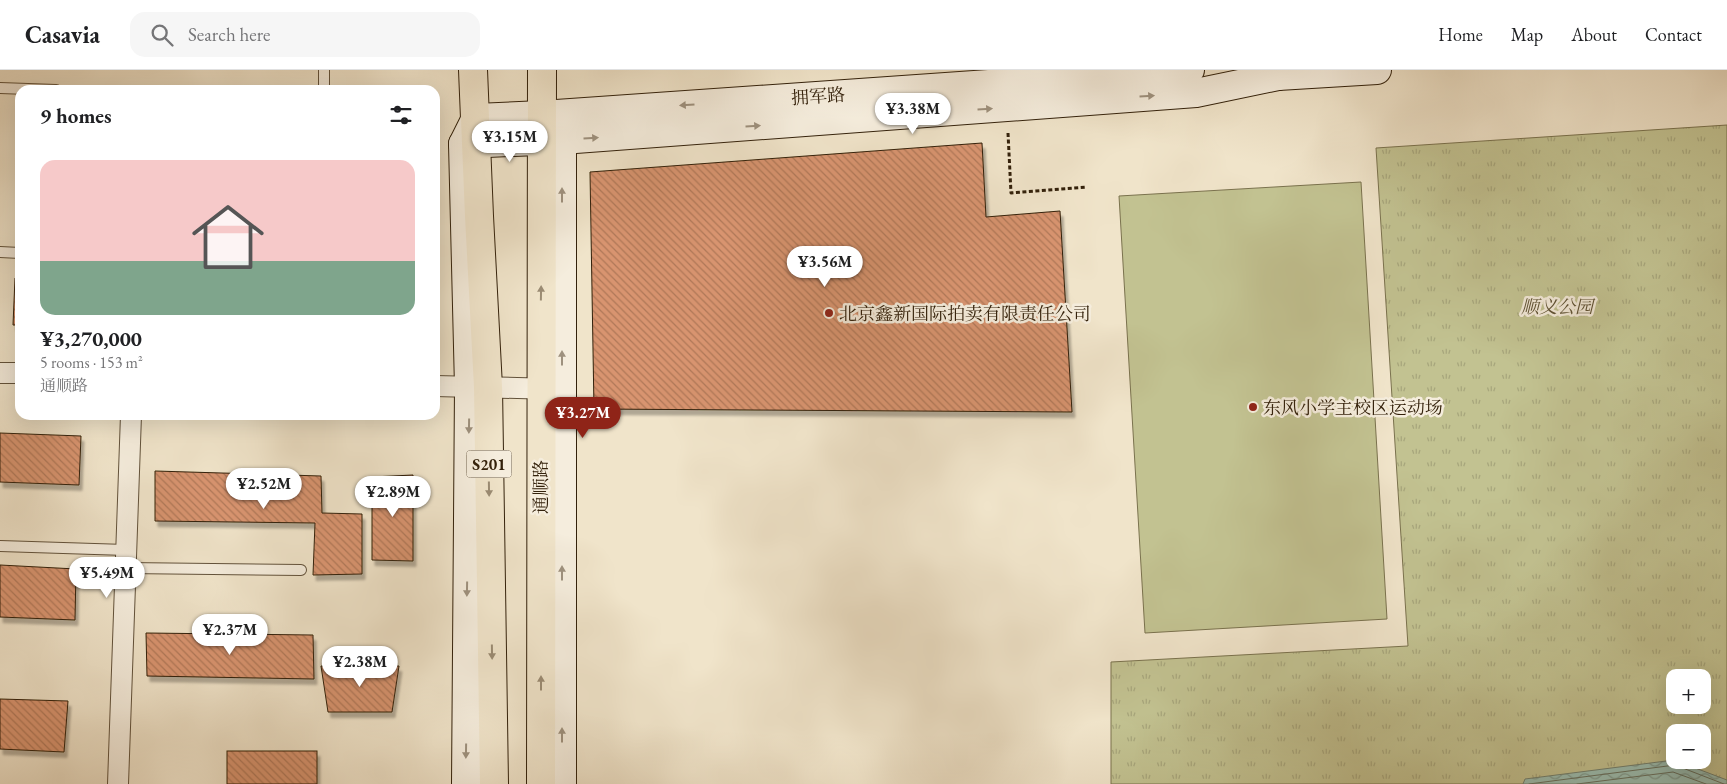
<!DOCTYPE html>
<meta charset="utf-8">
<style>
body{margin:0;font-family:"EB Garamond","Noto Serif SC",serif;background:#f6f6f6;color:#202124;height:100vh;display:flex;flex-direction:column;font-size:19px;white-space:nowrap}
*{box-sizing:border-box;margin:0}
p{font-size:16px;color:#757577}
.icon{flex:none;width:28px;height:28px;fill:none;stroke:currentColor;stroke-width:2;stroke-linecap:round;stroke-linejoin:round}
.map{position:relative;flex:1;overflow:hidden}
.sheet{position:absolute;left:15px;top:15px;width:425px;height:335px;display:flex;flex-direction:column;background:#fff;border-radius:15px;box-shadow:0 5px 20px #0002}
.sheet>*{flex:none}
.buttons{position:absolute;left:1666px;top:599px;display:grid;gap:10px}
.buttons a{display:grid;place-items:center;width:45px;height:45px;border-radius:10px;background:#fff;box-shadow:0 5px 20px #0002;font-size:25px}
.price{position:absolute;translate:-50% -42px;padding:0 11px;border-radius:18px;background:#fff;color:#222;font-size:16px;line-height:32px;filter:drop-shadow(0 1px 2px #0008)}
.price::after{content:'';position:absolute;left:50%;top:30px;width:15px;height:11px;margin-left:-8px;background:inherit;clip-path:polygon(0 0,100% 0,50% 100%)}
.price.selected{background:#8f2418;color:#fff}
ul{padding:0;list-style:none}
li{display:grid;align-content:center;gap:10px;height:265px;padding:0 25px}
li+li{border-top:1px solid #e0e0e0}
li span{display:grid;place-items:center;height:155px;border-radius:15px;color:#555}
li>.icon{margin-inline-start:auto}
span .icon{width:90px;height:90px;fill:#fffc;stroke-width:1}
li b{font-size:21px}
h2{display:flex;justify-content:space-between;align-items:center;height:60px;padding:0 25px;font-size:21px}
header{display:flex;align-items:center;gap:30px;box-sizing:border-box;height:70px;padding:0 25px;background:#fff;border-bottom:1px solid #e0e0e0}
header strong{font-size:24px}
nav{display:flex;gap:28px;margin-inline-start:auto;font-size:18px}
.search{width:350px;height:45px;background:#f6f6f6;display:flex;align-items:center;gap:12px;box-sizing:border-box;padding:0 18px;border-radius:15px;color:#757577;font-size:19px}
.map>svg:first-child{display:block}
</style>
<header>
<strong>Casavia</strong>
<div class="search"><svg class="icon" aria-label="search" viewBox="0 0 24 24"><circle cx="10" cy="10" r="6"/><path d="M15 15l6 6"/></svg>Search here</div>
<nav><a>Home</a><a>Map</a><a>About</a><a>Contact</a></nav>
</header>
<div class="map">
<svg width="1727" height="714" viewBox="0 0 1727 714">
<defs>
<pattern id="park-tufts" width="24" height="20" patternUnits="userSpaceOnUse" patternTransform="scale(1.25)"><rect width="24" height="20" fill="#c2c291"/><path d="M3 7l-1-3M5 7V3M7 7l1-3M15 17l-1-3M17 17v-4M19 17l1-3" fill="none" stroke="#a7a67c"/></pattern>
<pattern id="water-waves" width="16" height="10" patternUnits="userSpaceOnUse" patternTransform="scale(1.25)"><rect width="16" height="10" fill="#9bbfb3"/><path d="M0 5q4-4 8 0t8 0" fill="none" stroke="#7f9b90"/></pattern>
<pattern id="building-back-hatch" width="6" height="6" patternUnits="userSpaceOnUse" patternTransform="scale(1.25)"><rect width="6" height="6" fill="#d8946f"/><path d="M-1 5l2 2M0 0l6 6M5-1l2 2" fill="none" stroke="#b07859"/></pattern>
<filter id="shadow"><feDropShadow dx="3" dy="5.5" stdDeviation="1" flood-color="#0004"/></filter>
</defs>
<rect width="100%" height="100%" fill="#f0e4ca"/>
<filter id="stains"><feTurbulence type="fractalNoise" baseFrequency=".004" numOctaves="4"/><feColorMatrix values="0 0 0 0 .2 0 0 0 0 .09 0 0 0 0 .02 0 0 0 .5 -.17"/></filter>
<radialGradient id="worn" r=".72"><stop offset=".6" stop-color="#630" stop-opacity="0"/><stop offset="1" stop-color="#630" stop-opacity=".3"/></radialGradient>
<path fill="#c2c291" stroke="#7a724e" d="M 1361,112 L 1387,549 L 1145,563 L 1119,126 Z"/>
<path fill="url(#park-tufts)" stroke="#7a724e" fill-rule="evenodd" d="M 1727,55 L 1727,714 L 1111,714 L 1111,592 L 1408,576 L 1376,78 ZM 1675,608 L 1702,608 L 1702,635 L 1675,635 ZM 1675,662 L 1702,662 L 1702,690 L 1675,690 Z"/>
<path fill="url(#water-waves)" stroke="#718070" d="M 1674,690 L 1727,710 L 1727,714 L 1523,714 L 1525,709 Z"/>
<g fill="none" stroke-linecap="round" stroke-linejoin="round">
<g stroke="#67705f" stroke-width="1">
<path d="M 1529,714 L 1675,695 L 1724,714"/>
<path d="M 1577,714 L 1673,702 L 1706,714"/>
</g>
</g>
<g fill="url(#building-back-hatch)" stroke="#33210b" filter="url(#shadow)">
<path d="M 20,63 L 20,116 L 17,116 Z"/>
<path d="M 982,73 L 986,147 L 1060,141 L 1072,342 L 594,339 L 590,102 Z"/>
<path d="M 15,208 L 20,208 L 20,255 L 13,255 Z"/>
<path d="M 0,363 L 81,366 L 79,415 L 0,412 Z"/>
<path d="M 155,401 L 321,406 L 322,443 L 362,444 L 362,504 L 313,505 L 315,453 L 155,451 Z"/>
<path d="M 413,405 L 413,491 L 372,490 L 372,407 Z"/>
<path d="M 0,495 L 76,499 L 75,550 L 0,547 Z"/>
<path d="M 146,563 L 313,565 L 314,609 L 147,606 Z"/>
<path d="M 321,596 L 399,596 L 392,642 L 328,642 Z"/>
<path d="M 0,629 L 68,631 L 64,682 L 0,679 Z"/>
<rect x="227" y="681" width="90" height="33"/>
</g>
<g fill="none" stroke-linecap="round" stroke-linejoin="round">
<g stroke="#62523b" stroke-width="12">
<g id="lane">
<path d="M 0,18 L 56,20"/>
<path d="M 324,20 L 324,0"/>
<path d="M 0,182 L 20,183"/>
<path d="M 0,476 L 126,480"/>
<path d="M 126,498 L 301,500"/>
</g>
</g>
<g stroke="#62523b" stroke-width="22">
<g id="street">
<path d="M 0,303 L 20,303"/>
<path d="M 435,316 L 555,319"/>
<path d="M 118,714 L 131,345"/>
</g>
</g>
<g stroke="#33210b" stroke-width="30">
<g id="secondary">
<path d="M 1259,5 L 1278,6 L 1377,0"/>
<path d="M 551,56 L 562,70 L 562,714"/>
<path d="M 463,74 L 562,70 L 1196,23 L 1278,6"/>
<path d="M 466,714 L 469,317 L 463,74 L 476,48 L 542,45 L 1190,0"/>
</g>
</g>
<g stroke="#33210b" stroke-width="30">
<g id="primary">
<path d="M 473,0 L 479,146 L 488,317 L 494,714"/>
<path d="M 541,714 L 542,0"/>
</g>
</g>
<path stroke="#33210b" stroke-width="3" stroke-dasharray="4 2.5" stroke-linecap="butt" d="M 1008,63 L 1011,123 L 1087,117"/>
<use href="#lane" stroke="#f5eddd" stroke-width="10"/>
<use href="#street" stroke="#f5eddd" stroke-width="20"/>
<use href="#secondary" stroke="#f5eddd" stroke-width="28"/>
<use href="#primary" stroke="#f0e4ca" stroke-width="28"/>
</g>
<defs><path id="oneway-solid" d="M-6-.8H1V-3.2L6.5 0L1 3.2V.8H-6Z" transform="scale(1.25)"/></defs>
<g fill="#9e917e">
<use href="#oneway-solid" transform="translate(1147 26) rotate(-4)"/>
<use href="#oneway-solid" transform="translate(687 35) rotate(176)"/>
<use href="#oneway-solid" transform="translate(985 39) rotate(-4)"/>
<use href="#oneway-solid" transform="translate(753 56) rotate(-4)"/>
<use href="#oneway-solid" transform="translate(591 68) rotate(-4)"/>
<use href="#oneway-solid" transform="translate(562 125) rotate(-90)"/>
<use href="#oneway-solid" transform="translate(562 288) rotate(-90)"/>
<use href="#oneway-solid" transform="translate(469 356) rotate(91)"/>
<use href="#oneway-solid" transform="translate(562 503) rotate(-90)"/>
<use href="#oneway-solid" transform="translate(467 519) rotate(91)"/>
<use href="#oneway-solid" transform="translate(562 665) rotate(-90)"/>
<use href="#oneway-solid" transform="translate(466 681) rotate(91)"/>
</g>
<g fill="#9b8c74">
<use href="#oneway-solid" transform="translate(541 223) rotate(-89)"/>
<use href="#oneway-solid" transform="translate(489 419) rotate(89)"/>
<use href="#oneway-solid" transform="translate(492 582) rotate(89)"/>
<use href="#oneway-solid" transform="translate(541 613) rotate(-90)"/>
</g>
<g fill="#8f2418" stroke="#f5eddd" stroke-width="2">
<circle cx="829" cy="243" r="5"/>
<circle cx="1253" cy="337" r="5"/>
</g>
<g text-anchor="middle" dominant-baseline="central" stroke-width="5" stroke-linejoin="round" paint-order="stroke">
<rect fill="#f5eddd" stroke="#6d5e4a" stroke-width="1" x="466.5" y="380.5" width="45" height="27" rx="4"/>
<g font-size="16" font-weight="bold" fill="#33210b">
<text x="489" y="394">S201</text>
</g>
<g font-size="18" fill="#33210b" stroke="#f5eddd">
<text transform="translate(818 26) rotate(-4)">拥军路</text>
<text transform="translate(540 417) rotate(-90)">通顺路</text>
</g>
<g font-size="18" font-style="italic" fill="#5e5133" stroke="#f5eddd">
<text x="1557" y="236">顺义公园</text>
</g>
<g font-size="18" fill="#33210b" stroke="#f5eddd" text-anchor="start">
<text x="839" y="243">北京鑫新国际拍卖有限责任公司</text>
<text x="1263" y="337">东风小学主校区运动场</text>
</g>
</g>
<rect width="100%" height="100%" filter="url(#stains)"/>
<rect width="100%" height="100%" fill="url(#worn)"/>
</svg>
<div class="buttons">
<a>+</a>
<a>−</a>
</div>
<b class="price" style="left:913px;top:65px">¥3.38M</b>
<b class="price" style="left:510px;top:93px">¥3.15M</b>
<b class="price" style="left:825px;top:218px">¥3.56M</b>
<b class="price selected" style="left:583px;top:369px">¥3.27M</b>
<b class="price" style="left:264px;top:440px">¥2.52M</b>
<b class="price" style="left:393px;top:448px">¥2.89M</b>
<b class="price" style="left:107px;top:529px">¥5.49M</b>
<b class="price" style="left:230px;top:586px">¥2.37M</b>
<b class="price" style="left:360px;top:618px">¥2.38M</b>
<section class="sheet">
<h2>9 homes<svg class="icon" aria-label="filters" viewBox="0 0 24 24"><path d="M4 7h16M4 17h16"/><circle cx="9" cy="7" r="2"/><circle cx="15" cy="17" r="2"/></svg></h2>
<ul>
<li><span style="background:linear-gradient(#f6c9c9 65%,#7fa58c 0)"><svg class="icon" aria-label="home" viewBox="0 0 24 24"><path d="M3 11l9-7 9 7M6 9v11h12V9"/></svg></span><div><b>¥3,270,000</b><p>5 rooms · 153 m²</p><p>通顺路</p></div></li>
</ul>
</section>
</div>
